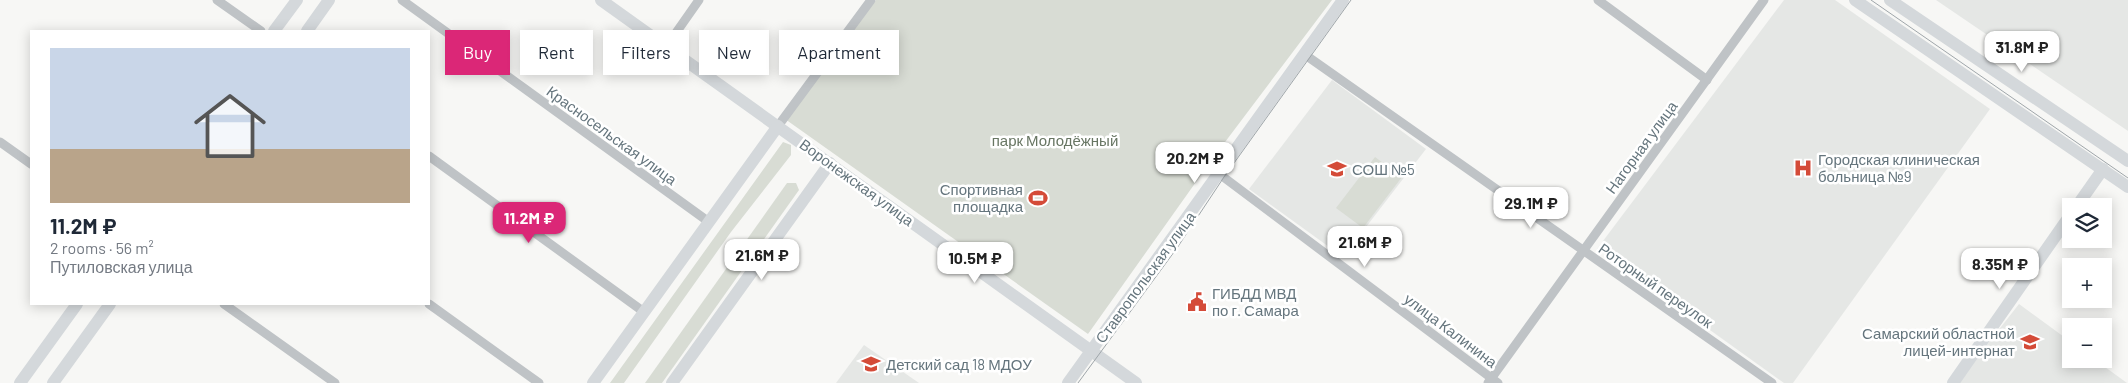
<!DOCTYPE html>
<meta charset="utf-8">
<style>
body{margin:0;font-family:Barlow,sans-serif;background:#f6f6f7;color:#1f2937;height:100vh;display:flex;flex-direction:column;font-size:19px;white-space:nowrap}
*{box-sizing:border-box;margin:0}
p{font-size:16px;color:#747a83}
.icon{flex:none;width:28px;height:28px;fill:none;stroke:currentColor;stroke-width:2;stroke-linecap:round;stroke-linejoin:round}
.map{position:relative;flex:1;overflow:hidden}
.details{position:absolute;left:30px;top:30px;width:400px;height:275px;display:flex;flex-direction:column;background:#fff;border-radius:0px;box-shadow:0 2px 12px #0003}
.details>*{flex:none}
.guide{position:absolute;left:445px;top:30px;width:475px;height:45px;display:flex;gap:10px}
.buttons{position:absolute;left:2062px;top:198px;display:grid;gap:10px}
.buttons a{display:grid;place-items:center;width:50px;height:50px;border-radius:0px;background:#fff;box-shadow:0 2px 12px #0003;font-size:25px}
.price{position:absolute;translate:-50% -42px;padding:0 11px;border-radius:10px;background:#fff;color:#222;font-size:16px;line-height:32px;filter:drop-shadow(0 1px 2px #0008)}
.price::after{content:'';position:absolute;left:50%;top:30px;width:15px;height:11px;margin-left:-8px;background:inherit;clip-path:polygon(0 0,100% 0,50% 100%)}
.price.current{background:#db2777;color:#fff}
ul{padding:0;list-style:none}
li{display:grid;align-content:center;gap:10px;height:265px;padding:0 20px}
li+li{border-top:1px solid #e0e1e3}
li span{display:grid;place-items:center;height:155px;border-radius:0px;color:#555}
li>.icon{margin-inline-start:auto}
span .icon{width:90px;height:90px;fill:#fffc;stroke-width:1}
li b{font-size:21px}
.pill{padding:0 18px;border-radius:0px;background:#fff;box-shadow:0 2px 12px #0003;font-size:18px;line-height:45px}
.pill.current{background:#db2777;color:#fff}
.map>svg:first-child{display:block}
</style>
<div class="map">
<svg width="2128" height="383" viewBox="0 0 2128 383">
<rect width="100%" height="100%" fill="#f7f7f5"/>
<g fill="#e5e7e5">
<path d="M 1784,0 L 1835,0 L 1990,109 L 1793,383 L 1784,383 L 1597,249 Z"/>
<path d="M 1936,0 L 2128,0 L 2128,131 Z"/>
<path d="M 1332,80 L 1426,149 L 1343,257 L 1249,189 Z"/>
<path d="M 2019,304 L 2071,342 L 2071,359 L 2094,359 L 2127,383 L 1957,383 Z"/>
<path d="M 864,345 L 919,383 L 836,383 Z"/>
</g>
<g fill="#d8dcd4">
<path d="M 876,0 L 1332,0 L 1213,158 L 1088,334 L 785,119 Z"/>
<path d="M 783,142 L 791,145 L 791,155 L 731,232 L 624,383 L 610,383 Z"/>
<path d="M 1375,157 L 1402,177 L 1363,228 L 1336,208 Z"/>
<path d="M 787,183 L 796,183 L 799,190 L 662,383 L 645,383 Z"/>
</g>
<g fill="none" stroke-linecap="round" stroke-linejoin="round">
<g stroke="#bfc3c6" stroke-width="9">
<path d="M 217,0 L 261,31"/>
<path d="M 402,0 L 709,222"/>
<path d="M 1598,0 L 1707,80"/>
<path d="M 666,47 L 699,0"/>
<path d="M 1304,54 L 1772,383"/>
<path d="M 778,126 L 871,0"/>
<path d="M 0,142 L 31,164"/>
<path d="M 429,156 L 644,312"/>
<path d="M 1218,173 L 1498,383"/>
<path d="M 224,304 L 335,383"/>
<path d="M 429,304 L 539,383"/>
<path d="M 1488,383 L 1764,0"/>
</g>
<g stroke="#d4d8db" stroke-width="12">
<path d="M 601,0 L 1136,383"/>
<path d="M 1855,0 L 2128,187"/>
<path d="M 1890,0 L 2128,161"/>
<path d="M 274,31 L 297,0"/>
<path d="M 307,31 L 329,0"/>
<path d="M 2077,206 L 2103,169"/>
<path d="M 20,383 L 77,304"/>
<path d="M 53,383 L 110,304"/>
<path d="M 593,383 L 778,126"/>
<path d="M 672,383 L 830,163"/>
<path d="M 1068,383 L 1343,0"/>
<path d="M 1953,383 L 2071,214"/>
</g>
<g stroke="#9fa6aa" stroke-width="1">
<path d="M 1871,0 L 2128,178"/>
<path d="M 1078,383 L 1177,248 L 1224,177 L 1351,0"/>
</g>
</g>
<defs>
<g id="hospital-bare" transform="scale(1.5)"><path d="M-5-5h3v3.5h4V-5h3V5h-3V1.5h-4V5h-3Z" fill="#d44b38" stroke="#fff" stroke-width="2.5" paint-order="stroke"/></g>
<g id="school-bare" transform="scale(1.5)"><path d="M0-5L7-2L0 1L-7-2ZM-4 1L0 2.5L4 1V4Q0 6-4 4Z" fill="#d44b38" stroke="#fff" stroke-width="2.5" paint-order="stroke"/></g>
<g id="stadium-bare" transform="scale(1.5)"><path d="M0-5a6.5 5 0 1 0 0 10a6.5 5 0 1 0 0-10ZM-3.5-1.8h7v3.6h-7Z" fill="#d44b38" stroke="#fff" stroke-width="2.5" paint-order="stroke"/></g>
<g id="civic-bare" transform="scale(1.5)"><path d="M-.6-6.5H3V-4.5H.6V-3L4-1V1h2V6H-6V1h2V-1L-.6-3ZM-1.2 2.5V6h2.4V2.5Z" fill="#d44b38" stroke="#fff" stroke-width="2.5" paint-order="stroke"/></g>
</defs>
<g fill-rule="evenodd">
<use href="#hospital-bare" x="1803" y="168"/>
<use href="#school-bare" x="1337" y="169"/>
<use href="#stadium-bare" x="1038" y="198"/>
<use href="#civic-bare" x="1197" y="302"/>
<use href="#school-bare" x="2030" y="342"/>
<use href="#school-bare" x="871" y="364"/>
</g>
<g text-anchor="middle" dominant-baseline="central" stroke-width="5" stroke-linejoin="round" paint-order="stroke">
<g font-size="15" fill="#65757d" stroke="#fff">
<text transform="translate(612 135) rotate(36)">Красносельская улица</text>
<text transform="translate(1641 147) rotate(-54)">Нагорная улица</text>
<text transform="translate(857 182) rotate(36)">Воронежская улица</text>
<text transform="translate(1145 277) rotate(-54)">Ставропольская улица</text>
<text transform="translate(1656 285) rotate(35)">Роторный переулок</text>
<text transform="translate(1451 330) rotate(37)">улица Калинина</text>
</g>
<g font-size="15" fill="#687663" stroke="#fff">
<text x="1055" y="140">парк Молодёжный</text>
</g>
<g font-size="15" fill="#65757d" stroke="#fff" text-anchor="start">
<text x="1818" y="159">Городская клиническая<tspan x="1818" dy="17">больница №9</tspan></text>
<text x="1352" y="169">СОШ №5</text>
<text x="1023" y="189" text-anchor="end">Спортивная<tspan x="1023" dy="17">площадка</tspan></text>
<text x="1212" y="293">ГИБДД МВД<tspan x="1212" dy="17">по г. Самара</tspan></text>
<text x="2015" y="333" text-anchor="end">Самарский областной<tspan x="2015" dy="17">лицей-интернат</tspan></text>
<text x="886" y="364">Детский сад 18 МДОУ</text>
</g>
</g>
</svg>
<div class="buttons">
<a><svg class="icon" aria-label="layers" viewBox="0 0 24 24"><path d="M12 4l9 5-9 5-9-5zM3 14l9 5 9-5"/></svg></a>
<a>+</a>
<a>−</a>
</div>
<b class="price" style="left:2022px;top:73px">31.8M ₽</b>
<b class="price" style="left:1195px;top:184px">20.2M ₽</b>
<b class="price" style="left:1531px;top:229px">29.1M ₽</b>
<b class="price current" style="left:529px;top:244px">11.2M ₽</b>
<b class="price" style="left:1365px;top:268px">21.6M ₽</b>
<b class="price" style="left:762px;top:281px">21.6M ₽</b>
<b class="price" style="left:975px;top:284px">10.5M ₽</b>
<b class="price" style="left:2000px;top:290px">8.35M ₽</b>
<div class="guide">
<a class="pill current">Buy</a>
<a class="pill">Rent</a>
<a class="pill">Filters</a>
<a class="pill">New</a>
<a class="pill">Apartment</a>
</div>
<section class="details">
<ul>
<li><span style="background:linear-gradient(#c9d6e8 65%,#b9a48a 0)"><svg class="icon" aria-label="home" viewBox="0 0 24 24"><path d="M3 11l9-7 9 7M6 9v11h12V9"/></svg></span><div><b>11.2M ₽</b><p>2 rooms · 56 m²</p><p>Путиловская улица</p></div></li>
</ul>
</section>
</div>
